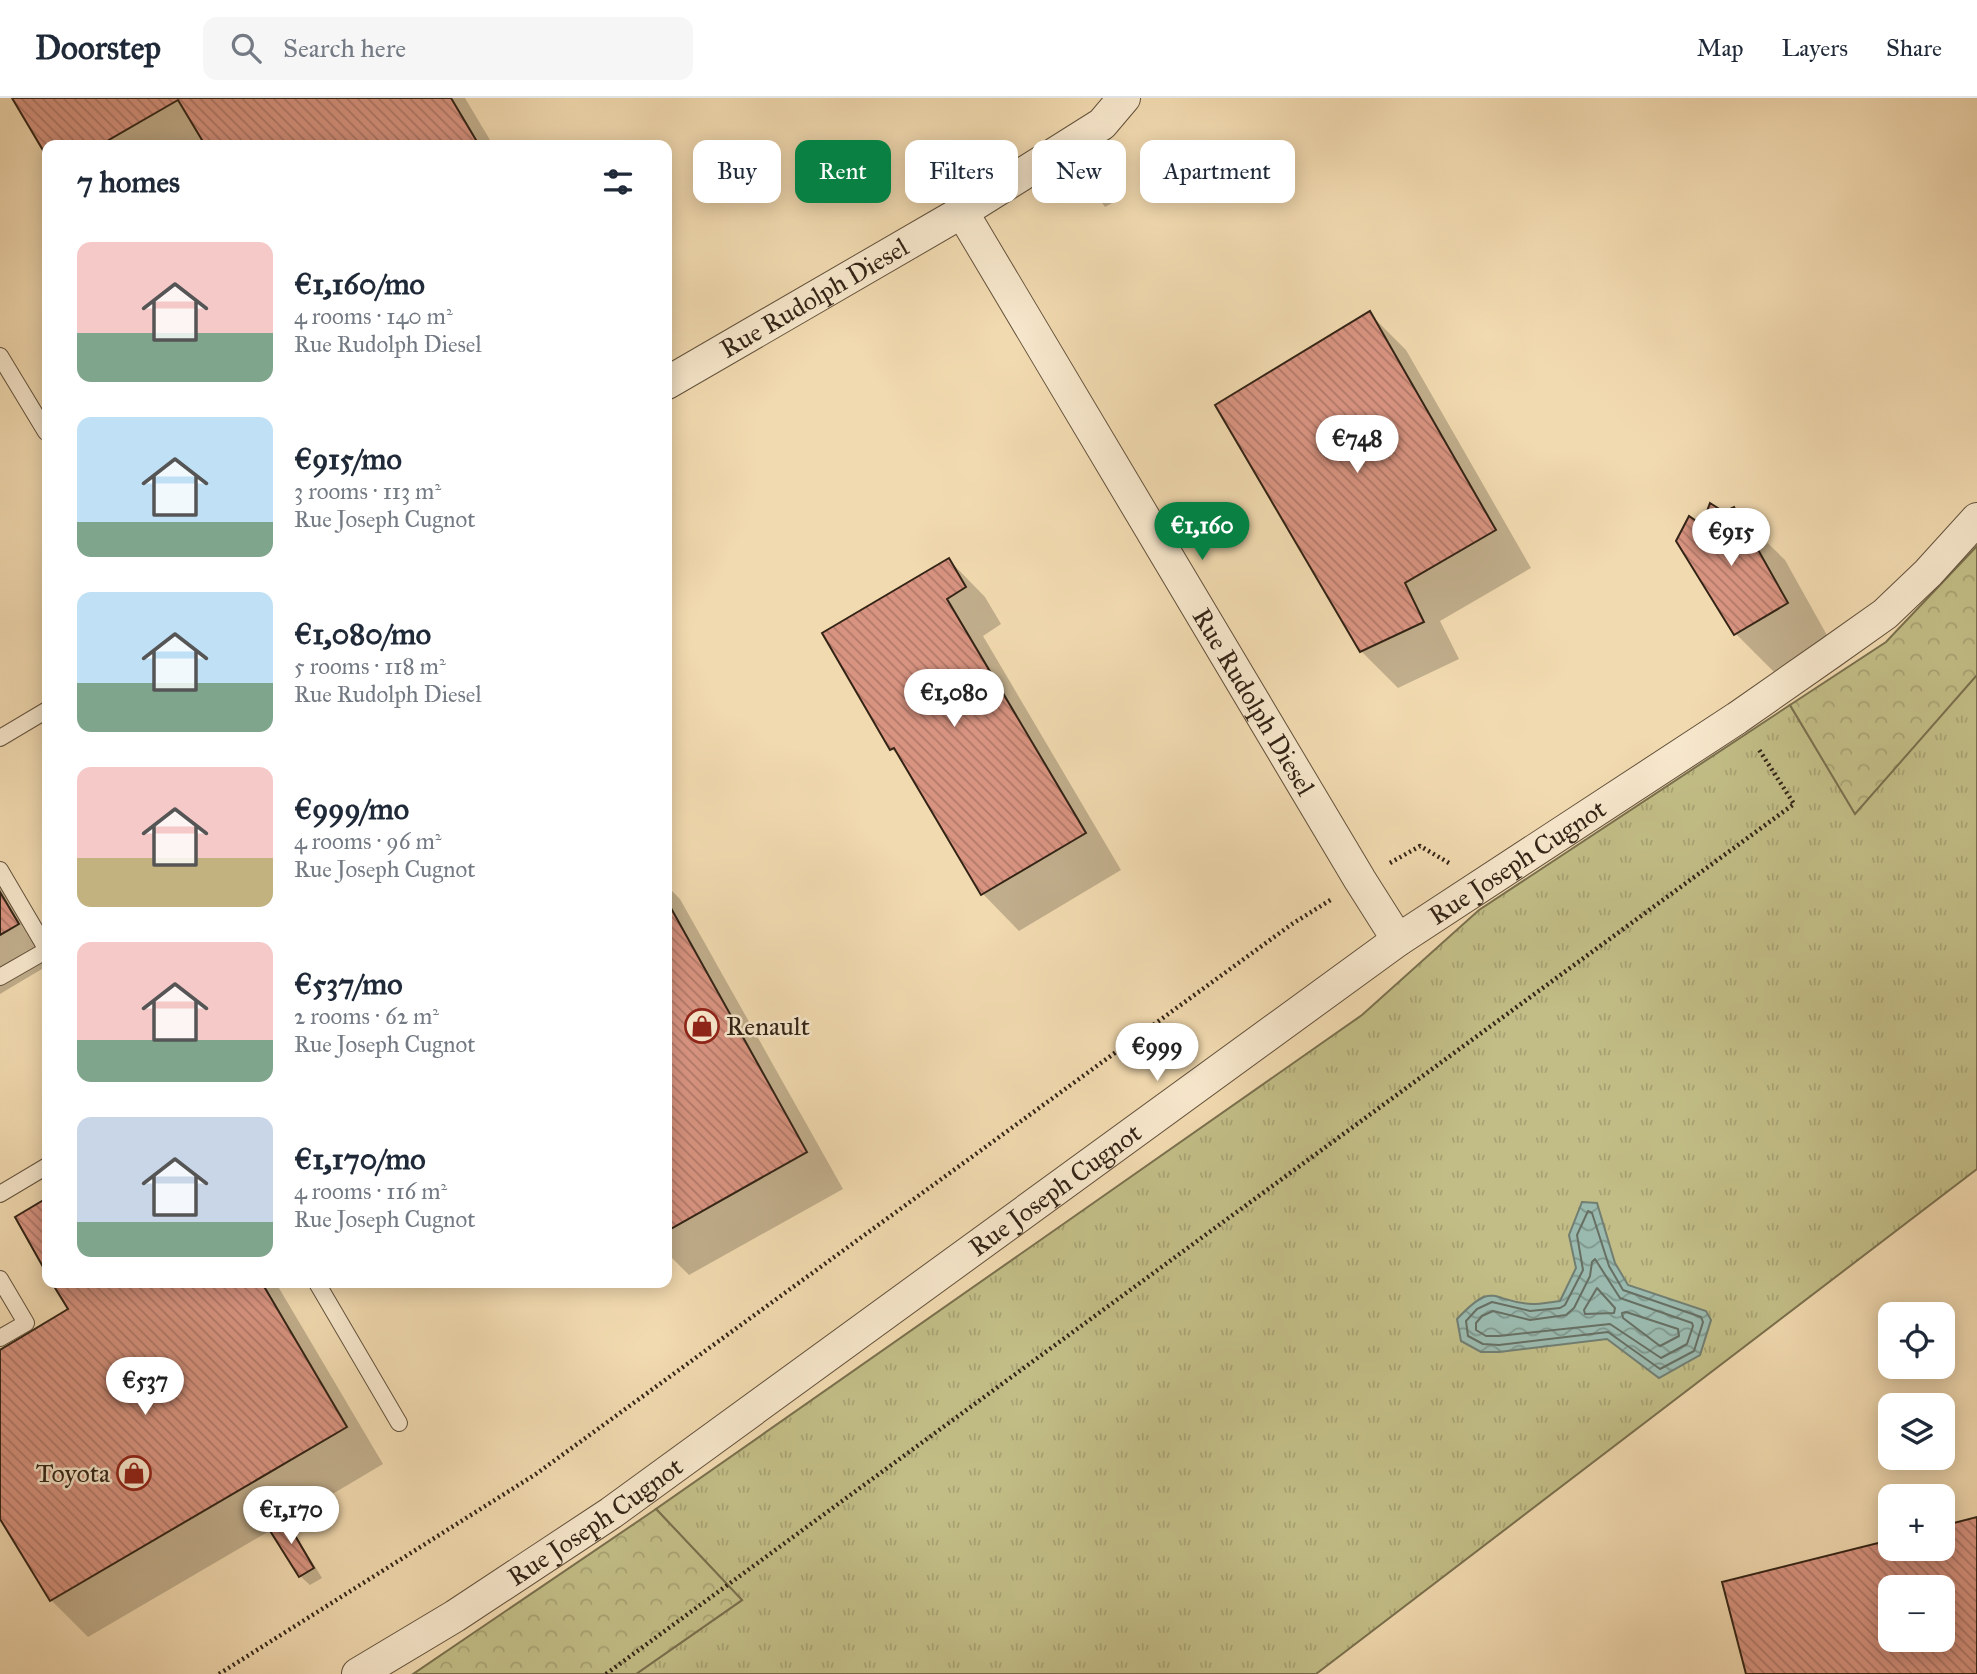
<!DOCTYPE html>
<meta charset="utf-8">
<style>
body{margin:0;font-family:"IM FELL Great Primer",serif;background:#f6f6f7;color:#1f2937;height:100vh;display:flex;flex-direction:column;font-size:26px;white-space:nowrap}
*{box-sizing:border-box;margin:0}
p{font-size:23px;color:#747a83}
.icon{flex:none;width:38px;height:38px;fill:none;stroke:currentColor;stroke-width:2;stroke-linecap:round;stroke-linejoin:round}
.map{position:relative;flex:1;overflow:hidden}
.side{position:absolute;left:42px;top:42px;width:630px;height:1148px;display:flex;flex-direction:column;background:#fff;border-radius:14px;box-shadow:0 4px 18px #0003}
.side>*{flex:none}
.banner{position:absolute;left:693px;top:42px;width:665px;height:63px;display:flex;gap:14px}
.buttons{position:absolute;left:1878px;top:1204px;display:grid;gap:14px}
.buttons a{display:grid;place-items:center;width:77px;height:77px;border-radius:14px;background:#fff;box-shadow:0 4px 18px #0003;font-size:35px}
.price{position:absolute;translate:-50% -60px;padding:0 16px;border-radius:24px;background:#fff;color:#222;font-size:23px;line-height:46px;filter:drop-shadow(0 2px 4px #0008)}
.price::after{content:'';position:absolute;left:50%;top:42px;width:21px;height:16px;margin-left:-10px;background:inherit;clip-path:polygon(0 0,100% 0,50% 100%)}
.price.current{background:#0b8043;color:#fff}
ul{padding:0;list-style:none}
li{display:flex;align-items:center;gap:21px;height:175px;padding:0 35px}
li span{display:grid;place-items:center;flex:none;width:196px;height:140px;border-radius:14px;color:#555}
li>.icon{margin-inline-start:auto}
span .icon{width:84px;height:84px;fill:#fffc;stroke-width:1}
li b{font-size:30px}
h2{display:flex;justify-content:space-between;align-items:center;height:84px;padding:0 35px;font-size:30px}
.tag{padding:0 24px;border-radius:14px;background:#fff;box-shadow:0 4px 18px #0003;font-size:24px;line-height:63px}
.tag.current{background:#0b8043;color:#fff}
header{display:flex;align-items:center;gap:42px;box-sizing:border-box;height:98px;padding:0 35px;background:#fff;border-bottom:2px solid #e0e1e3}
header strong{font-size:33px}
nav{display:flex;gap:38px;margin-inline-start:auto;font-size:24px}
.search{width:490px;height:63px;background:#f6f6f7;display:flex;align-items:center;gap:18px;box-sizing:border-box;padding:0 24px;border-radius:14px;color:#747a83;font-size:26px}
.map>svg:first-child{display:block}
</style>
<header>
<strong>Doorstep</strong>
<div class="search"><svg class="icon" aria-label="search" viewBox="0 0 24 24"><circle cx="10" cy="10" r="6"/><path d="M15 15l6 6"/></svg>Search here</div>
<nav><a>Map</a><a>Layers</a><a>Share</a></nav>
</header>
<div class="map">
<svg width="1977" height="1576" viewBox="0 0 1977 1576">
<defs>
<pattern id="grass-tufts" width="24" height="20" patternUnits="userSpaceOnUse" patternTransform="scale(1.75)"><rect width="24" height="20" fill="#c2bd86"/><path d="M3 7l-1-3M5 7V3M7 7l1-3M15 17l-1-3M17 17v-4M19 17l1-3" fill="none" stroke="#a7a273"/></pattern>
<pattern id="forest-crowns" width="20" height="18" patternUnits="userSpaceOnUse" patternTransform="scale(1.75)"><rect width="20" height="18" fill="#c2bd86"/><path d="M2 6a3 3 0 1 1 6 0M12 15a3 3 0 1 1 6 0" fill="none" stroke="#a7a273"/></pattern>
<pattern id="water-waves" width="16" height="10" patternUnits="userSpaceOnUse" patternTransform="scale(1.75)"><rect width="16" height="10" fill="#9bbaaf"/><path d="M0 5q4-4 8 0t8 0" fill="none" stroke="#7f978d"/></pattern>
<pattern id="building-back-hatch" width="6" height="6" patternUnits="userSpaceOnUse" patternTransform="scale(1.75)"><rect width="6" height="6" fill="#d99481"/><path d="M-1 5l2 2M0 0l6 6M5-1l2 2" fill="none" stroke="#b17969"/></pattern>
</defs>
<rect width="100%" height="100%" fill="#f2dab0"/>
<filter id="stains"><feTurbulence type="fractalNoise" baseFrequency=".00286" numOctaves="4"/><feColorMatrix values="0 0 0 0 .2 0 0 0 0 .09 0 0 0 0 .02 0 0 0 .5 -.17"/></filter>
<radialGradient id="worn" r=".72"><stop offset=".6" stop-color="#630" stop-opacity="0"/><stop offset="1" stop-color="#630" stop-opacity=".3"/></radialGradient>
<path fill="url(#grass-tufts)" stroke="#7a704e" stroke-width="2" d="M 1977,573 L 1977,1071 L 1316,1576 L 636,1576 L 742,1502 L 656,1411 L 1362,917 L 1479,812 L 1790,607 L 1855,715 Z"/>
<g fill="url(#forest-crowns)" stroke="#7a704e" stroke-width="2">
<path d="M 1977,448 L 1977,577 L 1855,716 L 1790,607 L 1886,544 Z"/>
<path d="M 656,1411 L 742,1502 L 636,1576 L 413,1576 Z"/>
</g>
<path fill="url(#water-waves)" stroke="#717e72" stroke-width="2" d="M 1582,1104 L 1597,1105 L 1615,1165 L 1628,1187 L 1706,1213 L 1711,1222 L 1700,1257 L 1659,1280 L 1607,1241 L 1499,1254 L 1481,1254 L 1461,1243 L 1457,1221 C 1495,1181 1490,1204 1532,1206 C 1541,1206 1551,1204 1560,1203 L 1576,1170 L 1569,1137 Z"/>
<g fill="#0003" fill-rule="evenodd">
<path d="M 14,0 L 465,0 L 493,47 L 207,47 L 205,44 L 199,47 L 47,47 L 47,56 Z"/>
<path d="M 1106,80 L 1121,100 L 1105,109 L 1090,89 Z"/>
<path d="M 1370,216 L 1406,252 L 1531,470 L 1440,523 L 1459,561 L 1398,590 L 1361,553 Z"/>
<path d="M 1733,411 L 1785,462 L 1838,557 L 1787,587 L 1736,536 L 1678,443 Z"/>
<path d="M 949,462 L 985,499 L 1001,526 L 983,538 L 1121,772 L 1019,833 L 983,796 L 903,662 L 892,651 Z"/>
<path d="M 0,771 L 47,851 L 47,868 L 0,896 Z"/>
<path d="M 667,788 L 680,801 L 843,1091 L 689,1177 L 667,1155 Z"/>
<path d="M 54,1185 L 276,1185 L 383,1366 L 287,1423 L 322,1480 L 310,1487 L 300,1478 L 271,1432 L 88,1539 L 51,1502 L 0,1417 L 0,1254 L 70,1212 Z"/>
<path d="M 1977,1421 L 1977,1576 L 1747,1576 L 1890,1443 L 1890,1451 L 1942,1451 ZM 1890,1489 L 1942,1489 L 1942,1542 L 1890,1542 Z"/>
</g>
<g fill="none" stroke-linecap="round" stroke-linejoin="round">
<g stroke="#676f62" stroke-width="2">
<path d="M 1588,1113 L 1592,1115 L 1609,1168 L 1623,1192 L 1701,1219 L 1703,1224 L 1694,1253 L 1660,1271 L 1608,1234 L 1499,1247 L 1483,1246 L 1468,1238 L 1466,1223 L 1477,1211 L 1492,1204 L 1530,1213 L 1560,1210 L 1565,1207 L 1583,1172 L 1577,1137 Z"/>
<path d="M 1595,1161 L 1620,1200 L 1692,1225 L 1693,1228 L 1687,1246 L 1661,1260 L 1610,1226 L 1499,1238 L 1486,1238 L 1476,1232 L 1476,1225 L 1482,1218 L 1493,1213 L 1530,1222 L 1566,1217 L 1574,1210 L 1590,1178 L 1592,1164 Z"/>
<path d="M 1597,1190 L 1615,1210 L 1614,1215 L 1585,1216 L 1584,1212 Z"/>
<path d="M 1626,1214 L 1678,1231 L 1679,1238 L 1660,1248 L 1623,1220 L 1622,1215 Z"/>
</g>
</g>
<g fill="url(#building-back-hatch)" stroke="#332416" stroke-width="2" fill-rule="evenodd">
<path d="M 12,0 L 451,0 L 479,47 L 205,47 L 178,2 L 100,47 L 47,47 L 47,59 Z"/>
<path d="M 1106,78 L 1113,90 L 1095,101 L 1088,89 Z"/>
<path d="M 1370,213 L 1496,432 L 1405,485 L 1424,524 L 1360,554 L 1215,307 Z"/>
<path d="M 1710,405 L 1724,414 L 1734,409 L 1788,505 L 1734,537 L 1676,443 L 1689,418 L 1702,427 Z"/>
<path d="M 949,460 L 966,489 L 947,501 L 1086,735 L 981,797 L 894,650 L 890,652 L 822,535 Z"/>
<path d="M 0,794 L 19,826 L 0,837 Z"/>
<path d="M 667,803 L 807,1054 L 667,1133 Z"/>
<path d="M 47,1100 L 47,1176 L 15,1119 Z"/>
<path d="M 52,1185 L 262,1185 L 347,1329 L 50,1503 L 0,1421 L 0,1252 L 68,1211 Z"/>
<path d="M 283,1417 L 314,1470 L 299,1479 L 267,1428 Z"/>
<path d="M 1977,1419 L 1977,1576 L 1746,1576 L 1722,1484 L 1890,1442 L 1890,1451 L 1942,1451 L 1942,1428 ZM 1890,1489 L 1942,1489 L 1942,1542 L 1890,1542 Z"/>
</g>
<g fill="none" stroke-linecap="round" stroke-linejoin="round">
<g stroke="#63523c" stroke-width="18">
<g id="service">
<path d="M 0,258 L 46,334"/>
<path d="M 0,640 L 47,612"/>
<path d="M 0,772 L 47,852 L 0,879"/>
<path d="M 0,1096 L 47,1068"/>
<path d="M 0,1181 L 26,1225 L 0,1240"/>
<path d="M 317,1185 L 399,1325"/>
</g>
</g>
<g stroke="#63523c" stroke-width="34">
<g id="minor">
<path id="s1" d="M 962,114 L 1360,782 L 1398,842"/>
<path id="s2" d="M 667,285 L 962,114 L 1102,26 L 1124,0"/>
<path id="s3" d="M 358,1576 L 455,1518 L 611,1415 L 1398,842 L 1737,620 L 1830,555 L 1885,516 L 1928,475 L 1977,421"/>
</g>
</g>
<g stroke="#332416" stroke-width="4.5" stroke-dasharray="2 3.5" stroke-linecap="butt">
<path d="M 1390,765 L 1420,748 L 1449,765"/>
<path d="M 219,1576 L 536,1376 L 1292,826 L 1332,801"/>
<path d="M 606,1576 L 1794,706 L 1758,650"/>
</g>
<use href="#service" stroke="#f7e7cc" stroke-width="16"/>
<use href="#minor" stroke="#f7e7cc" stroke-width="32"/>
</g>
<defs>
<g id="shop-ring" transform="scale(1.75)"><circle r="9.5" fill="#f7e7cc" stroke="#8f2418" stroke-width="1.5"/><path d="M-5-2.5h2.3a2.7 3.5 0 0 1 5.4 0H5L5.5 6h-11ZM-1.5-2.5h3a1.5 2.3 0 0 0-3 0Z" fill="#8f2418"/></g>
</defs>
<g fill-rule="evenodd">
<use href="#shop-ring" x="702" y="928"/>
<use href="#shop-ring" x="134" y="1375"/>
</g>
<g text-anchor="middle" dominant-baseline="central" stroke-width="5" stroke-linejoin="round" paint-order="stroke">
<g font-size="26" fill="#332416" stroke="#f7e7cc">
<text stroke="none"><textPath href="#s2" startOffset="170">Rue Rudolph Diesel</textPath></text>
<text stroke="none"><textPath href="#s1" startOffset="570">Rue Rudolph Diesel</textPath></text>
<text stroke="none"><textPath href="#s3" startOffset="1416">Rue Joseph Cugnot</textPath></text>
<text stroke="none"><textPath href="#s3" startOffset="849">Rue Joseph Cugnot</textPath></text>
<text stroke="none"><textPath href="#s3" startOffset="282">Rue Joseph Cugnot</textPath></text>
</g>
<g font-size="26" fill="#332416" stroke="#f7e7cc" text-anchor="start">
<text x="726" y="928">Renault</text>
<text x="110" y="1375" text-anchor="end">Toyota</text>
</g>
</g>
<rect width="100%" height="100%" filter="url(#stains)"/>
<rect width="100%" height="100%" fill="url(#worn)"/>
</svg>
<div class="buttons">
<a><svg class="icon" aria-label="locate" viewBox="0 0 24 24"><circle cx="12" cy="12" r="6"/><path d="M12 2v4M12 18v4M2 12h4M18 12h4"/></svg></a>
<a><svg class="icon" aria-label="layers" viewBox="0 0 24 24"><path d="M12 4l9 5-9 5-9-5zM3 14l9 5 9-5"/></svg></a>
<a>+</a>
<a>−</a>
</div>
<b class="price" style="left:1357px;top:377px">€748</b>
<b class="price current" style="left:1202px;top:464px">€1,160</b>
<b class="price" style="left:1731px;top:470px">€915</b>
<b class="price" style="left:954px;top:631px">€1,080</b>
<b class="price" style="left:1157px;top:985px">€999</b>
<b class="price" style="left:145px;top:1319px">€537</b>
<b class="price" style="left:291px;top:1448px">€1,170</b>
<div class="banner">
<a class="tag">Buy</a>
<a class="tag current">Rent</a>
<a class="tag">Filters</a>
<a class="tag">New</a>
<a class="tag">Apartment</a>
</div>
<section class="side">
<h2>7 homes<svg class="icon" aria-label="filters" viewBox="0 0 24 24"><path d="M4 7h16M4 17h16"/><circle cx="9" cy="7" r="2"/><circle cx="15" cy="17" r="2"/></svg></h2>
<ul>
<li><span style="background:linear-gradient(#f6c9c9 65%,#7fa58c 0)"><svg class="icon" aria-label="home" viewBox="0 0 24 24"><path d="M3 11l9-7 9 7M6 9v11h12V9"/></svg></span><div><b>€1,160/mo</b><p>4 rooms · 140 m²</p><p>Rue Rudolph Diesel</p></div></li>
<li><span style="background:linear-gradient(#bfe0f5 75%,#7fa58c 0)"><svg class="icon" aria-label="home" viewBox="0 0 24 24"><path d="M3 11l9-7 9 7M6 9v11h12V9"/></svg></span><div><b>€915/mo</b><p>3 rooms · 113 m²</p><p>Rue Joseph Cugnot</p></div></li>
<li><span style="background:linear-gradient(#bfe0f5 65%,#7fa58c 0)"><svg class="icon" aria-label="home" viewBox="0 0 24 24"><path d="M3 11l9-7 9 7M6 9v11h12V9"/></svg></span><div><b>€1,080/mo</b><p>5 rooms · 118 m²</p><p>Rue Rudolph Diesel</p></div></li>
<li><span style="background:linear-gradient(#f6c9c9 65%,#c2b280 0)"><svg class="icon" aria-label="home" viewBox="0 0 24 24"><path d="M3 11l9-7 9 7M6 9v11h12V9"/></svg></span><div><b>€999/mo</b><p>4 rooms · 96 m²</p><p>Rue Joseph Cugnot</p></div></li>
<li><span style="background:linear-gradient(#f6c9c9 70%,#7fa58c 0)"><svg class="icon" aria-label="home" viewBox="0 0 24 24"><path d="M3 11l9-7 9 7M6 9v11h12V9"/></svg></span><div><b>€537/mo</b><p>2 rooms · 62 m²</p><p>Rue Joseph Cugnot</p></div></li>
<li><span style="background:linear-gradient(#c9d6e8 75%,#7fa58c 0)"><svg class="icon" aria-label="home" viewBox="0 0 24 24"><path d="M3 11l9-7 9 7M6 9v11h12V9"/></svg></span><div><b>€1,170/mo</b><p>4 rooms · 116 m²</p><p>Rue Joseph Cugnot</p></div></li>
</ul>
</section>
</div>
